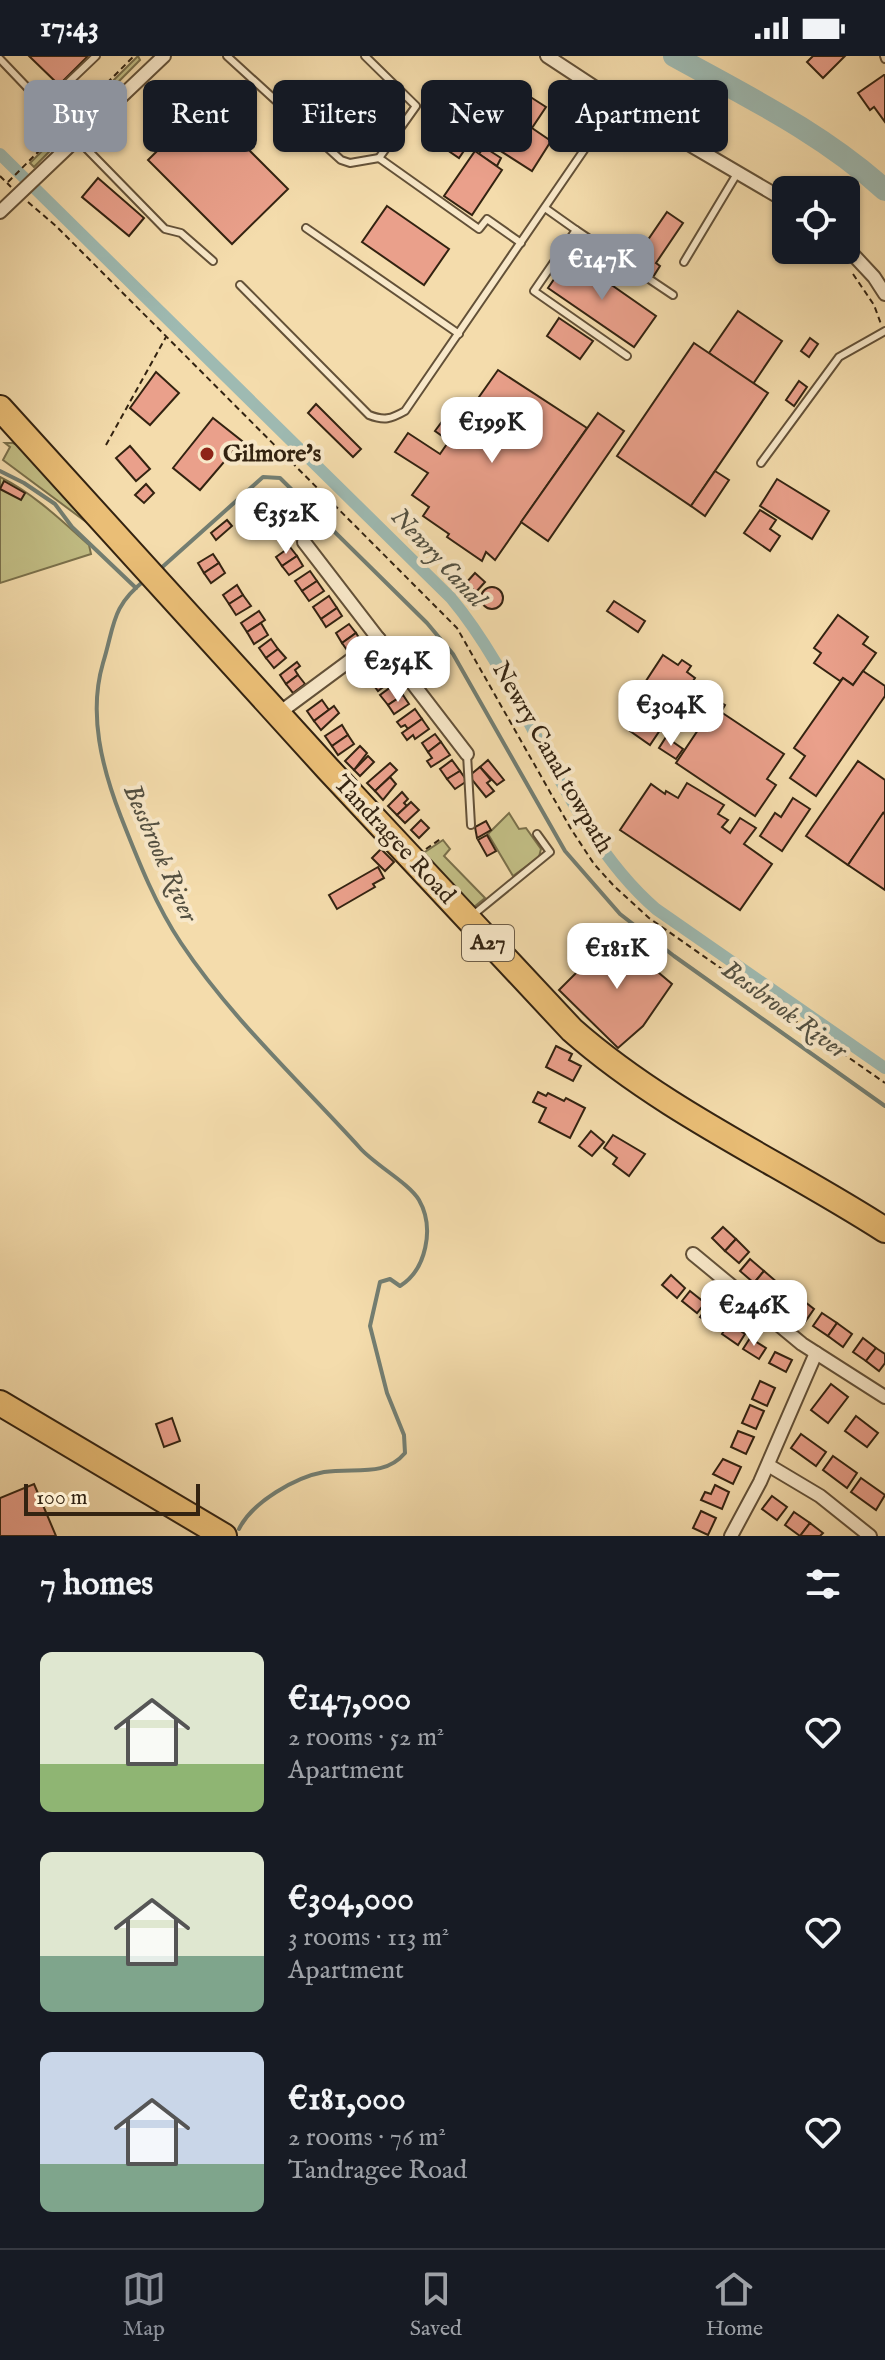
<!DOCTYPE html>
<meta charset="utf-8">
<style>
body{margin:0;font-family:"IM FELL English",serif;background:#20242c;color:#f1f3f6;height:100vh;display:flex;flex-direction:column;font-size:30px;white-space:nowrap}
*{box-sizing:border-box;margin:0}
p{font-size:26px;color:#9ea1a6}
.icon{flex:none;width:44px;height:44px;fill:none;stroke:currentColor;stroke-width:2;stroke-linecap:round;stroke-linejoin:round}
.map{position:relative;height:1480px;overflow:hidden}
.side{display:flex;flex-direction:column;background:#171b24;flex:1}
.side>*{flex:none}
.top-card{position:absolute;left:24px;top:24px;width:838px;height:72px;display:flex;gap:16px}
.controls{position:absolute;left:772px;top:120px;display:grid;gap:16px}
.controls a{display:grid;place-items:center;width:88px;height:88px;border-radius:12px;background:#171b24;box-shadow:0 2px 6px #0004;font-size:40px}
.scale{position:absolute;left:24px;bottom:20px;width:176px;box-sizing:border-box;padding-left:8px;border:4px solid #332311;border-top:0;font-size:22px;line-height:28px;white-space:nowrap;color:#332311;-webkit-text-stroke:6px #f8e8c9;paint-order:stroke}
.price{position:absolute;translate:-50% -68px;padding:0 18px;border-radius:16px;background:#fff;color:#222;font-size:26px;line-height:52px;filter:drop-shadow(0 2px 4px #0008)}
.price::after{content:'';position:absolute;left:50%;top:48px;width:24px;height:18px;margin-left:-12px;background:inherit;clip-path:polygon(0 0,100% 0,50% 100%)}
.price.current{background:#8c9099;color:#fff}
ul{padding:0;list-style:none}
li{display:flex;align-items:center;gap:24px;height:200px;padding:0 40px}
li span{display:grid;place-items:center;flex:none;width:224px;height:160px;border-radius:12px;color:#555}
li>.icon{margin-inline-start:auto}
span .icon{width:96px;height:96px;fill:#fffc;stroke-width:1}
li b{font-size:34px}
h2{display:flex;justify-content:space-between;align-items:center;height:96px;padding:0 40px;font-size:34px}
.pill{padding:0 28px;border-radius:12px;background:#171b24;box-shadow:0 2px 6px #0004;font-size:28px;line-height:72px}
.pill.current{background:#8c9099;color:#fff}
.status{display:flex;justify-content:space-between;align-items:center;height:56px;padding:0 40px;background:#171b24;direction:ltr}
.status svg{height:22px;fill:currentColor}
.tabs{display:flex;justify-content:space-around;align-items:center;height:112px;border-top:2px solid #363941;background:#171b24;font-size:22px;color:#9ea1a6}
.tabs a{display:grid;justify-items:center;gap:4px}
.tabs .current{color:#8c9099}
.map>svg:first-child{display:block}
</style>
<div class="status"><b>17:43</b><svg viewBox="0 0 49 12"><path d="M0 12V9h3v3zM5 12V6h3v6zM10 12V3h3v9zM15 12V0h3v12zM26 1h20v11H26zM47 4h2v5h-2z"/></svg></div>
<div class="map">
<svg width="885" height="1480" viewBox="0 0 885 1480">
<rect width="100%" height="100%" fill="#f4dcac"/>
<filter id="stains"><feTurbulence type="fractalNoise" baseFrequency=".0025" numOctaves="4"/><feColorMatrix values="0 0 0 0 .2 0 0 0 0 .09 0 0 0 0 .02 0 0 0 .5 -.17"/></filter>
<radialGradient id="worn" r=".72"><stop offset=".6" stop-color="#630" stop-opacity="0"/><stop offset="1" stop-color="#630" stop-opacity=".3"/></radialGradient>
<g fill="#c2be85" stroke="#7a704b" stroke-width="2">
<path d="M 138,0 L 140,4 L 34,111 L 30,107 Z"/>
<path d="M 5,387 L 13,387 L 24,392 L 109,483 L 3,404 L 10,391 Z"/>
<path d="M 0,421 C 34,438 61,464 89,489 L 91,498 L 0,527 Z"/>
<path d="M 509,757 L 519,773 L 526,772 L 541,793 L 539,801 L 513,820 L 488,778 Z"/>
<path d="M 443,784 L 450,793 L 444,800 L 485,842 L 474,851 L 422,798 Z"/>
</g>
<g fill="none" stroke-linecap="round" stroke-linejoin="round">
<g stroke="#737e72" stroke-width="4">
<path d="M 0,415 L 24,427 L 55,448 L 72,471 L 136,532"/>
<path d="M 159,514 L 263,421 L 280,422 L 427,567 L 453,598 L 565,795 L 620,858 L 674,900 L 885,1050"/>
<path d="M 145,524 C 111,551 115,568 103,607 C 88,658 102,712 121,761 C 138,804 155,848 181,887 C 231,962 300,1026 360,1092 C 375,1109 409,1127 419,1144 C 435,1172 426,1214 400,1230 L 390,1223 L 380,1226 L 370,1270 L 387,1337 L 404,1379 L 405,1397 C 384,1422 354,1411 324,1416 C 296,1421 252,1446 239,1473"/>
</g>
<path stroke="#9ebab2" stroke-width="12" d="M 0,98 L 451,542 C 528,634 565,775 656,853 L 885,1012"/>
<path stroke="#9ebab2" stroke-width="22" d="M 674,0 C 748,41 822,77 885,134"/>
</g>
<g fill="#eaa08b" stroke="#332311" stroke-width="2">
<path d="M 29,0 L 88,0 L 59,29 Z"/>
<path d="M 813,0 L 845,0 L 823,22 L 807,6 Z"/>
<path d="M 884,19 L 885,19 L 885,66 L 874,51 L 870,54 L 858,37 Z"/>
<path d="M 467,30 L 495,49 L 459,102 L 431,83 Z"/>
<path d="M 518,33 L 546,51 L 532,72 L 551,85 L 532,115 L 477,80 L 498,47 L 505,52 Z"/>
<path d="M 204,49 L 288,133 L 232,188 L 148,104 Z"/>
<path d="M 484,91 L 501,102 L 497,110 L 479,98 Z"/>
<path d="M 475,95 L 502,114 L 472,159 L 444,140 Z"/>
<path d="M 98,122 L 144,162 L 129,180 L 82,141 Z"/>
<path d="M 387,150 L 449,193 L 424,229 L 362,186 Z"/>
<path d="M 667,156 L 683,167 L 656,207 L 660,210 L 653,221 L 627,204 L 638,187 L 643,191 Z"/>
<path d="M 570,200 L 656,260 L 634,291 L 548,232 Z"/>
<path d="M 738,255 L 782,285 L 753,328 L 709,297 Z"/>
<path d="M 559,262 L 593,285 L 580,303 L 547,280 Z"/>
<path d="M 810,282 L 818,288 L 809,301 L 801,295 Z"/>
<path d="M 694,287 L 768,337 L 691,450 L 617,400 Z"/>
<path d="M 498,314 L 587,372 L 495,504 L 486,496 L 482,505 L 447,481 L 449,478 L 423,460 L 429,451 L 412,439 L 428,417 L 395,396 L 408,377 L 440,398 L 449,385 L 435,375 L 449,356 L 462,365 Z"/>
<path d="M 156,316 L 179,337 L 150,369 L 130,352 Z"/>
<path d="M 799,325 L 807,331 L 794,350 L 786,344 Z"/>
<path d="M 316,348 L 361,393 L 353,401 L 308,357 Z"/>
<path d="M 598,357 L 624,375 L 548,485 L 521,466 Z"/>
<path d="M 213,362 L 242,385 L 200,434 L 173,412 Z"/>
<path d="M 130,390 L 150,413 L 136,425 L 116,402 Z"/>
<path d="M 715,415 L 729,424 L 705,460 L 691,450 Z"/>
<path d="M 777,423 L 829,455 L 812,483 L 760,450 Z"/>
<path d="M 4,425 L 25,437 L 21,444 L 0,433 Z"/>
<path d="M 146,428 L 154,437 L 144,447 L 135,439 Z"/>
<path d="M 760,454 L 776,464 L 770,473 L 780,480 L 770,495 L 744,477 Z"/>
<path d="M 288,456 L 298,470 L 288,476 L 279,463 Z"/>
<path d="M 279,463 L 288,476 L 279,483 L 268,471 Z"/>
<path d="M 227,464 L 232,470 L 216,484 L 211,477 Z"/>
<path d="M 290,491 L 297,500 L 282,510 L 276,501 Z"/>
<path d="M 213,498 L 219,507 L 204,517 L 198,507 Z"/>
<path d="M 297,500 L 303,510 L 289,519 L 282,510 Z"/>
<path d="M 219,507 L 225,517 L 211,527 L 204,517 Z"/>
<path d="M 310,515 L 317,525 L 302,535 L 295,525 Z"/>
<path d="M 475,517 L 485,526 L 476,536 L 466,527 Z"/>
<path d="M 317,525 L 324,535 L 309,545 L 302,535 Z"/>
<path d="M 237,529 L 243,539 L 229,548 L 223,539 Z"/>
<circle cx="492" cy="542" r="11"/>
<path d="M 243,539 L 251,550 L 236,559 L 229,548 Z"/>
<path d="M 329,540 L 337,552 L 321,563 L 313,551 Z"/>
<path d="M 614,545 L 645,565 L 638,576 L 607,555 Z"/>
<path d="M 337,552 L 342,560 L 326,571 L 321,563 Z"/>
<path d="M 259,555 L 265,564 L 247,576 L 241,567 Z"/>
<path d="M 838,559 L 868,581 L 863,588 L 876,597 L 853,629 L 843,622 L 840,625 L 814,607 L 821,597 L 814,592 Z"/>
<path d="M 261,567 L 268,579 L 254,588 L 247,576 Z"/>
<path d="M 349,568 L 356,577 L 342,587 L 336,577 Z"/>
<path d="M 356,577 L 363,588 L 349,597 L 342,587 Z"/>
<path d="M 271,583 L 278,593 L 266,602 L 259,592 Z"/>
<path d="M 278,593 L 286,602 L 274,612 L 266,602 Z"/>
<path d="M 663,599 L 678,609 L 682,604 L 691,610 L 687,616 L 695,622 L 650,689 L 630,675 L 635,668 L 623,660 Z"/>
<path d="M 376,603 L 383,614 L 369,623 L 362,612 Z"/>
<path d="M 297,606 L 300,610 L 295,614 L 298,619 L 286,628 L 280,619 Z"/>
<path d="M 383,614 L 391,625 L 378,635 L 369,623 Z"/>
<path d="M 863,615 L 885,630 L 885,640 L 816,740 L 790,722 L 805,700 L 794,692 L 843,622 L 853,629 Z"/>
<path d="M 298,619 L 305,628 L 293,637 L 286,628 Z"/>
<path d="M 395,628 L 403,639 L 388,649 L 380,639 Z"/>
<path d="M 708,638 L 725,649 L 721,656 L 784,698 L 767,723 L 776,729 L 755,760 L 676,707 L 706,662 L 696,655 Z"/>
<path d="M 403,639 L 409,648 L 394,658 L 388,649 Z"/>
<path d="M 322,644 L 329,654 L 314,665 L 307,655 Z"/>
<path d="M 334,650 L 339,657 L 321,674 L 314,665 Z"/>
<path d="M 415,653 L 422,663 L 408,673 L 405,669 L 401,671 L 397,666 Z"/>
<path d="M 422,663 L 429,673 L 415,683 L 413,679 L 407,684 L 402,677 Z"/>
<path d="M 342,669 L 348,679 L 332,690 L 325,680 Z"/>
<path d="M 435,678 L 441,686 L 428,696 L 422,687 Z"/>
<path d="M 348,679 L 354,688 L 338,699 L 332,690 Z"/>
<path d="M 666,681 L 683,693 L 676,703 L 659,692 Z"/>
<path d="M 441,686 L 450,699 L 431,711 L 427,705 L 432,702 L 428,696 Z"/>
<path d="M 360,690 L 367,697 L 354,714 L 345,705 Z"/>
<path d="M 368,700 L 374,706 L 360,720 L 354,714 Z"/>
<path d="M 452,704 L 460,715 L 447,723 L 440,713 Z"/>
<path d="M 488,704 L 504,724 L 497,729 L 480,711 Z"/>
<path d="M 858,705 L 885,724 L 885,755 L 848,809 L 806,780 Z"/>
<path d="M 390,707 L 397,714 L 375,735 L 367,727 Z"/>
<path d="M 480,711 L 491,724 L 487,727 L 494,735 L 486,741 L 469,720 Z"/>
<path d="M 460,715 L 467,725 L 455,733 L 447,723 Z"/>
<path d="M 390,721 L 396,728 L 383,744 L 375,735 Z"/>
<path d="M 687,727 L 724,749 L 718,758 L 728,764 L 722,771 L 730,777 L 740,762 L 756,772 L 744,788 L 772,808 L 740,854 L 620,774 L 651,728 L 665,738 L 666,735 L 678,742 Z"/>
<path d="M 402,736 L 408,743 L 404,747 L 407,750 L 397,759 L 388,750 Z"/>
<path d="M 793,742 L 810,753 L 782,795 L 760,780 L 775,757 L 781,761 Z"/>
<path d="M 411,746 L 419,754 L 405,767 L 397,759 Z"/>
<path d="M 883,757 L 885,758 L 885,834 L 848,809 Z"/>
<path d="M 421,764 L 429,772 L 419,782 L 411,774 Z"/>
<path d="M 486,765 L 491,774 L 477,782 L 475,771 Z"/>
<path d="M 487,779 L 496,795 L 487,800 L 478,784 Z"/>
<path d="M 381,793 L 394,806 L 385,815 L 372,802 Z"/>
<path d="M 378,811 L 384,822 L 373,828 L 375,831 L 337,853 L 329,839 Z"/>
<path d="M 614,879 L 672,928 L 643,970 L 618,992 L 559,934 Z"/>
<path d="M 556,990 L 572,998 L 569,1004 L 581,1010 L 573,1025 L 546,1011 Z"/>
<path d="M 538,1036 L 546,1040 L 548,1037 L 564,1045 L 566,1042 L 585,1052 L 570,1082 L 539,1066 L 546,1052 L 533,1046 Z"/>
<path d="M 591,1075 L 604,1086 L 592,1100 L 579,1090 Z"/>
<path d="M 613,1079 L 645,1098 L 629,1120 L 613,1108 L 617,1102 L 604,1092 Z"/>
<path d="M 723,1171 L 736,1183 L 725,1195 L 712,1182 Z"/>
<path d="M 736,1183 L 749,1196 L 739,1207 L 725,1195 Z"/>
<path d="M 750,1203 L 764,1215 L 754,1227 L 740,1215 Z"/>
<path d="M 764,1215 L 778,1227 L 768,1239 L 754,1227 Z"/>
<path d="M 671,1219 L 685,1232 L 677,1242 L 662,1229 Z"/>
<path d="M 785,1232 L 800,1242 L 790,1255 L 776,1244 Z"/>
<path d="M 690,1235 L 705,1247 L 697,1257 L 682,1245 Z"/>
<path d="M 800,1242 L 814,1253 L 805,1266 L 790,1255 Z"/>
<path d="M 708,1250 L 724,1261 L 716,1272 L 700,1261 Z"/>
<path d="M 822,1257 L 837,1267 L 828,1280 L 813,1270 Z"/>
<path d="M 729,1267 L 745,1278 L 738,1289 L 722,1278 Z"/>
<path d="M 837,1267 L 852,1278 L 843,1291 L 828,1280 Z"/>
<path d="M 750,1282 L 766,1292 L 759,1303 L 743,1293 Z"/>
<path d="M 863,1282 L 876,1292 L 866,1305 L 853,1296 Z"/>
<path d="M 876,1292 L 885,1298 L 885,1307 L 879,1315 L 866,1305 Z"/>
<path d="M 775,1296 L 792,1304 L 786,1316 L 769,1307 Z"/>
<path d="M 760,1325 L 775,1332 L 767,1350 L 752,1343 Z"/>
<path d="M 831,1328 L 848,1341 L 828,1367 L 811,1354 Z"/>
<path d="M 750,1349 L 764,1355 L 756,1373 L 742,1367 Z"/>
<path d="M 856,1360 L 878,1377 L 867,1391 L 845,1375 Z"/>
<path d="M 172,1362 L 180,1385 L 164,1391 L 156,1368 Z"/>
<path d="M 738,1375 L 754,1381 L 746,1398 L 731,1391 Z"/>
<path d="M 801,1378 L 826,1396 L 816,1410 L 791,1392 Z"/>
<path d="M 833,1400 L 857,1417 L 847,1432 L 823,1414 Z"/>
<path d="M 723,1403 L 741,1411 L 733,1428 L 713,1418 Z"/>
<path d="M 861,1422 L 885,1439 L 876,1454 L 851,1436 Z"/>
<path d="M 34,1428 L 56,1480 L 0,1480 L 0,1442 Z"/>
<path d="M 715,1429 L 729,1436 L 722,1453 L 701,1444 L 705,1436 L 711,1438 Z"/>
<path d="M 772,1440 L 787,1451 L 777,1464 L 762,1453 Z"/>
<path d="M 701,1455 L 716,1462 L 708,1479 L 693,1472 Z"/>
<path d="M 794,1456 L 810,1467 L 800,1480 L 785,1469 Z"/>
<path d="M 810,1467 L 823,1477 L 820,1480 L 800,1480 Z"/>
</g>
<g fill="none" stroke-linecap="round" stroke-linejoin="round">
<g stroke="#635138" stroke-width="10">
<g id="lane">
<path d="M 227,0 L 341,104 L 350,107 L 379,102"/>
<path d="M 365,0 L 416,50 L 379,102 L 479,173 L 487,163 L 521,187"/>
<path d="M 884,0 L 885,3"/>
<path d="M 0,3 L 42,47 L 52,42 L 96,0"/>
<path d="M 78,84 L 165,173 L 181,177 L 213,205"/>
<path d="M 545,152 L 576,174 L 534,235 L 627,300"/>
<path d="M 306,172 L 459,278"/>
<path d="M 576,174 L 673,239"/>
<path d="M 684,206 L 738,116"/>
<path d="M 240,229 L 369,359 C 384,365 391,363 405,355 L 617,46"/>
<path d="M 761,407 L 839,301 L 885,275"/>
<path d="M 467,698 L 471,769"/>
<path d="M 473,859 L 550,796 L 537,778"/>
</g>
</g>
<g stroke="#635138" stroke-width="16">
<g id="street">
<path d="M 547,0 L 617,46 L 786,145"/>
<path d="M 0,156 L 164,0"/>
<path d="M 846,191 L 874,221 L 885,238"/>
<path d="M 304,486 L 467,698"/>
<path d="M 279,657 L 379,583"/>
<path d="M 693,1198 L 802,1288 L 885,1341"/>
<path d="M 768,1409 L 820,1440 L 870,1480"/>
<path d="M 731,1480 L 760,1426 L 816,1297"/>
</g>
</g>
<g stroke="#332311" stroke-width="28">
<g id="highway">
<path d="M 0,352 L 328,713 L 572,974 C 665,1056 781,1107 885,1174"/>
<path d="M 0,1347 L 224,1480"/>
</g>
</g>
<g stroke="#332311" stroke-width="2" stroke-dasharray="6 4" stroke-linecap="butt">
<path d="M 0,120 L 11,131"/>
<path d="M 8,126 L 134,0"/>
<path d="M 28,146 L 56,170 L 457,572 L 571,773 L 594,808 L 614,830 L 649,862 L 885,1027"/>
<path d="M 853,218 L 874,249 L 881,268"/>
<path d="M 106,389 L 166,281"/>
<path d="M 426,793 L 442,782"/>
</g>
<use href="#lane" stroke="#f8e8c9" stroke-width="6"/>
<use href="#street" stroke="#f8e8c9" stroke-width="12"/>
<use href="#highway" stroke="#eabe76" stroke-width="24"/>
</g>
<circle fill="#8f2418" stroke="#f8e8c9" stroke-width="3" cx="207" cy="398" r="8"/>
<g text-anchor="middle" dominant-baseline="central" stroke-width="8" stroke-linejoin="round" paint-order="stroke">
<rect fill="#f8e8c9" stroke="#6e5e48" stroke-width="2" x="462" y="869" width="52" height="36" rx="6"/>
<g font-size="22" font-weight="bold" fill="#332311">
<text x="488" y="887">A27</text>
</g>
<g font-size="24" font-weight="bold" fill="#332311" stroke="#f8e8c9" text-anchor="start">
<text x="223" y="398">Gilmore's</text>
</g>
<g font-size="24" fill="#332311" stroke="#f8e8c9">
<text transform="translate(552 702) rotate(60)">Newry Canal towpath</text>
<text transform="translate(394 784) rotate(47)">Tandragee Road</text>
</g>
<g font-size="26" font-style="italic" fill="#535041" stroke="#f8e8c9">
<text transform="translate(438 502) rotate(47)">Newry Canal</text>
<text transform="translate(160 797) rotate(66)">Bessbrook River</text>
<text transform="translate(784 954) rotate(36)">Bessbrook River</text>
</g>
</g>
<rect width="100%" height="100%" filter="url(#stains)"/>
<rect width="100%" height="100%" fill="url(#worn)"/>
</svg>
<div class="controls">
<a><svg class="icon" aria-label="locate" viewBox="0 0 24 24"><circle cx="12" cy="12" r="6"/><path d="M12 2v4M12 18v4M2 12h4M18 12h4"/></svg></a>
</div>
<div class="scale">100 m</div>
<b class="price current" style="left:602px;top:246px">€147K</b>
<b class="price" style="left:492px;top:409px">€199K</b>
<b class="price" style="left:286px;top:500px">€352K</b>
<b class="price" style="left:398px;top:648px">€254K</b>
<b class="price" style="left:671px;top:692px">€304K</b>
<b class="price" style="left:617px;top:935px">€181K</b>
<b class="price" style="left:754px;top:1292px">€246K</b>
<div class="top-card">
<a class="pill current">Buy</a>
<a class="pill">Rent</a>
<a class="pill">Filters</a>
<a class="pill">New</a>
<a class="pill">Apartment</a>
</div>
</div>
<section class="side">
<h2>7 homes<svg class="icon" aria-label="filters" viewBox="0 0 24 24"><path d="M4 7h16M4 17h16"/><circle cx="9" cy="7" r="2"/><circle cx="15" cy="17" r="2"/></svg></h2>
<ul>
<li><span style="background:linear-gradient(#dfe7d0 70%,#8fb573 0)"><svg class="icon" aria-label="home" viewBox="0 0 24 24"><path d="M3 11l9-7 9 7M6 9v11h12V9"/></svg></span><div><b>€147,000</b><p>2 rooms · 52 m²</p><p>Apartment</p></div><svg class="icon" aria-label="heart" viewBox="0 0 24 24"><path d="M12 20l-8-8c-3-5 5-10 8-4 3-6 11-1 8 4z"/></svg></li>
<li><span style="background:linear-gradient(#dfe7d0 65%,#7fa58c 0)"><svg class="icon" aria-label="home" viewBox="0 0 24 24"><path d="M3 11l9-7 9 7M6 9v11h12V9"/></svg></span><div><b>€304,000</b><p>3 rooms · 113 m²</p><p>Apartment</p></div><svg class="icon" aria-label="heart" viewBox="0 0 24 24"><path d="M12 20l-8-8c-3-5 5-10 8-4 3-6 11-1 8 4z"/></svg></li>
<li><span style="background:linear-gradient(#c9d6e8 70%,#7fa58c 0)"><svg class="icon" aria-label="home" viewBox="0 0 24 24"><path d="M3 11l9-7 9 7M6 9v11h12V9"/></svg></span><div><b>€181,000</b><p>2 rooms · 76 m²</p><p>Tandragee Road</p></div><svg class="icon" aria-label="heart" viewBox="0 0 24 24"><path d="M12 20l-8-8c-3-5 5-10 8-4 3-6 11-1 8 4z"/></svg></li>
</ul>
</section>
<nav class="tabs">
<a class="current"><svg class="icon" aria-label="map" viewBox="0 0 24 24"><path d="M3 6l6-2 6 2 6-2v14l-6 2-6-2-6 2zM9 4v14M15 6v14"/></svg>Map</a>
<a><svg class="icon" aria-label="saved" viewBox="0 0 24 24"><path d="M7 4h10v16l-5-4-5 4z"/></svg>Saved</a>
<a><svg class="icon" aria-label="home" viewBox="0 0 24 24"><path d="M3 11l9-7 9 7M6 9v11h12V9"/></svg>Home</a>
</nav>
